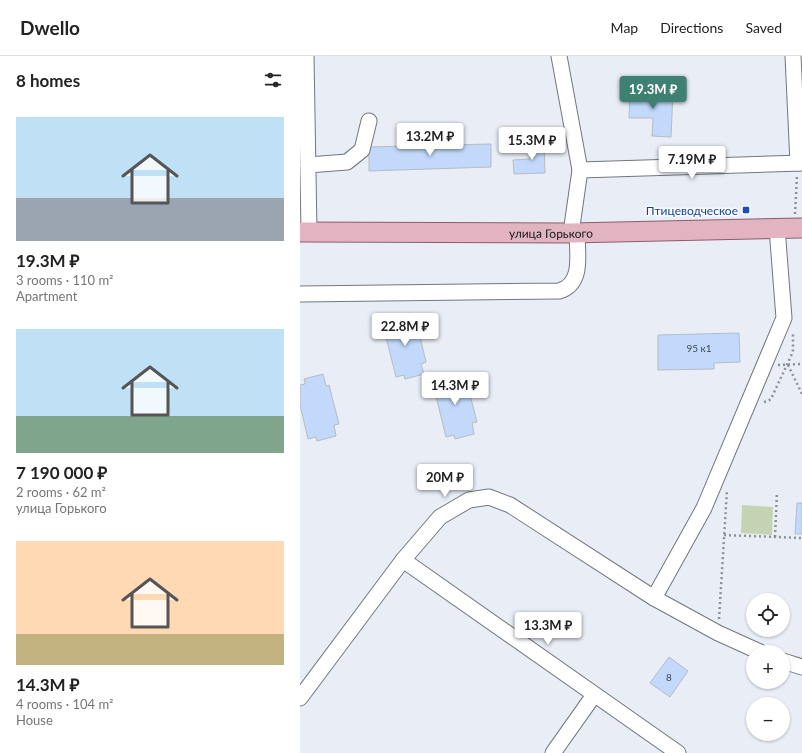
<!DOCTYPE html>
<meta charset="utf-8">
<style>
body{margin:0;font-family:Lato,sans-serif;background:#f6f6f6;color:#222;height:100vh;display:flex;flex-direction:column;font-size:15px;white-space:nowrap}
*{box-sizing:border-box;margin:0}
p{font-size:13px;color:#767676}
.icon{flex:none;width:22px;height:22px;fill:none;stroke:currentColor;stroke-width:2;stroke-linecap:round;stroke-linejoin:round}
.map{position:relative;flex:1;overflow:hidden}
.sheet{display:flex;flex-direction:column;background:#fff;width:300px}
.sheet>*{flex:none}
.tools{position:absolute;left:446px;top:537px;display:grid;gap:8px}
.tools a{display:grid;place-items:center;width:44px;height:44px;border-radius:50%;background:#fff;box-shadow:0 1px 3px #0004;font-size:20px}
.price{position:absolute;translate:-50% -34px;padding:0 9px;border-radius:4px;background:#fff;color:#222;font-size:13px;line-height:26px;filter:drop-shadow(0 1px 2px #0008)}
.price::after{content:'';position:absolute;left:50%;top:24px;width:12px;height:9px;margin-left:-6px;background:inherit;clip-path:polygon(0 0,100% 0,50% 100%)}
.price.current{background:#3e8071;color:#fff}
ul{padding:0;list-style:none}
li{display:grid;align-content:center;gap:8px;height:212px;padding:0 16px}
li span{display:grid;place-items:center;height:124px;border-radius:0px;color:#555}
li>.icon{margin-inline-start:auto}
span .icon{width:72px;height:72px;fill:#fffc;stroke-width:1}
li b{font-size:17px}
h2{display:flex;justify-content:space-between;align-items:center;height:48px;padding:0 16px;font-size:17px}
header{display:flex;align-items:center;gap:24px;box-sizing:border-box;height:56px;padding:0 20px;background:#fff;border-bottom:1px solid #e0e0e0}
header strong{font-size:19px}
nav{display:flex;gap:22px;margin-inline-start:auto;font-size:14px}
main{display:flex;flex:1;min-height:0}
.map>svg:first-child{display:block}
</style>
<header>
<strong>Dwello</strong>
<nav><a>Map</a><a>Directions</a><a>Saved</a></nav>
</header>
<main>
<section class="sheet">
<h2>8 homes<svg class="icon" aria-label="filters" viewBox="0 0 24 24"><path d="M4 7h16M4 17h16"/><circle cx="9" cy="7" r="2"/><circle cx="15" cy="17" r="2"/></svg></h2>
<ul>
<li><span style="background:linear-gradient(#bfe0f5 65%,#9aa5b1 0)"><svg class="icon" aria-label="home" viewBox="0 0 24 24"><path d="M3 11l9-7 9 7M6 9v11h12V9"/></svg></span><div><b>19.3M ₽</b><p>3 rooms · 110 m²</p><p>Apartment</p></div></li>
<li><span style="background:linear-gradient(#bfe0f5 70%,#7fa58c 0)"><svg class="icon" aria-label="home" viewBox="0 0 24 24"><path d="M3 11l9-7 9 7M6 9v11h12V9"/></svg></span><div><b>7 190 000 ₽</b><p>2 rooms · 62 m²</p><p>улица Горького</p></div></li>
<li><span style="background:linear-gradient(#ffd9b3 75%,#c2b280 0)"><svg class="icon" aria-label="home" viewBox="0 0 24 24"><path d="M3 11l9-7 9 7M6 9v11h12V9"/></svg></span><div><b>14.3M ₽</b><p>4 rooms · 104 m²</p><p>House</p></div></li>
</ul>
</section>
<div class="map">
<svg width="502" height="697" viewBox="0 0 502 697">
<rect width="100%" height="100%" fill="#e9eef6"/>
<path fill="#c4d4b2" d="M 442,449 L 473,451 L 472,479 L 441,477 Z"/>
<g fill="#c2d9fb" stroke="#b6bcc3">
<path d="M 330,35 L 373,36 L 371,81 L 352,80 L 353,62 L 329,62 Z"/>
<path d="M 230,87 L 244,87 L 245,117 L 214,118 L 213,104 L 230,103 Z"/>
<path d="M 191,88 L 191,111 L 69,115 L 69,91 Z"/>
<path d="M 111,257 L 113,269 L 117,268 L 126,306 L 121,308 L 124,318 L 105,323 L 104,319 L 96,321 L 83,269 L 92,267 L 91,262 Z"/>
<path d="M 439,277 L 440,306 L 414,307 L 414,313 L 358,314 L 358,279 Z"/>
<path d="M 161,317 L 164,328 L 167,327 L 177,366 L 172,367 L 174,378 L 155,383 L 154,379 L 146,381 L 133,328 L 143,326 L 142,321 Z"/>
<path d="M 23,318 L 26,330 L 29,329 L 39,368 L 34,369 L 36,380 L 17,385 L 16,381 L 8,383 L 0,349 L 0,329 L 5,328 L 4,323 Z"/>
<path d="M 497,447 L 502,447 L 502,478 L 495,478 Z"/>
<path d="M 369,601 L 388,615 L 370,641 L 350,627 Z"/>
</g>
<g fill="none" stroke-linecap="round" stroke-linejoin="round">
<g stroke="#72777e" stroke-width="17">
<g id="minor">
<path d="M 6,0 L 9,176"/>
<path d="M 259,0 L 280,114 L 271,177"/>
<path d="M 493,0 L 498,107"/>
<path d="M 8,109 L 47,106 L 62,94 L 69,65"/>
<path d="M 280,114 L 502,107"/>
<path d="M 0,238 L 259,235 C 284,228 277,197 277,177"/>
<path d="M 103,504 L 378,697"/>
<path d="M 460,596 L 418,577 L 354,542 L 404,452 L 484,262 L 477,172"/>
<path d="M 483,605 L 502,611"/>
<path d="M 0,642 L 103,504 L 140,461 L 169,444 L 189,441 L 210,449 L 354,542"/>
<path d="M 253,697 L 294,639"/>
</g>
</g>
<g stroke="#8d5c6b" stroke-width="21">
<g id="major">
<path id="s1" d="M 0,176 L 271,177 L 502,172"/>
</g>
</g>
<g stroke="#8d9196" stroke-width="2.5" stroke-dasharray="2 3" stroke-linecap="butt">
<path d="M 495,158 L 497,120"/>
<path d="M 478,309 L 502,308"/>
<path d="M 488,309 L 502,338"/>
<path d="M 464,346 L 468,345 L 471,343 L 491,300 L 493,294 L 493,277"/>
<path d="M 424,479 L 502,482"/>
<path d="M 475,481 L 477,436"/>
<path d="M 419,563 L 427,434"/>
</g>
<use href="#minor" stroke="#fff" stroke-width="15"/>
<use href="#major" stroke="#e2b4c1" stroke-width="19"/>
</g>
<rect fill="#1a4fb4" stroke="#f9fbfe" stroke-width="1.5" x="442" y="150" width="8" height="8" rx="2"/>
<g text-anchor="middle" dominant-baseline="central" stroke-width="3" stroke-linejoin="round" paint-order="stroke">
<g font-size="10" fill="#404751">
<text x="399" y="292">95 к1</text>
<text x="369" y="621">8</text>
</g>
<g font-size="12" fill="#164399" stroke="#f9fbfe" text-anchor="end">
<text x="438" y="154">Птицеводческое</text>
</g>
<g font-size="12" fill="#141618" stroke="#f9fbfe">
<text stroke="none"><textPath href="#s1" startOffset="251">улица Горького</textPath></text>
</g>
</g>
</svg>
<div class="tools">
<a><svg class="icon" aria-label="locate" viewBox="0 0 24 24"><circle cx="12" cy="12" r="6"/><path d="M12 2v4M12 18v4M2 12h4M18 12h4"/></svg></a>
<a>+</a>
<a>−</a>
</div>
<b class="price current" style="left:353px;top:54px">19.3M ₽</b>
<b class="price" style="left:130px;top:101px">13.2M ₽</b>
<b class="price" style="left:232px;top:105px">15.3M ₽</b>
<b class="price" style="left:392px;top:124px">7.19M ₽</b>
<b class="price" style="left:105px;top:291px">22.8M ₽</b>
<b class="price" style="left:155px;top:350px">14.3M ₽</b>
<b class="price" style="left:145px;top:442px">20M ₽</b>
<b class="price" style="left:248px;top:590px">13.3M ₽</b>
</div>
</main>
